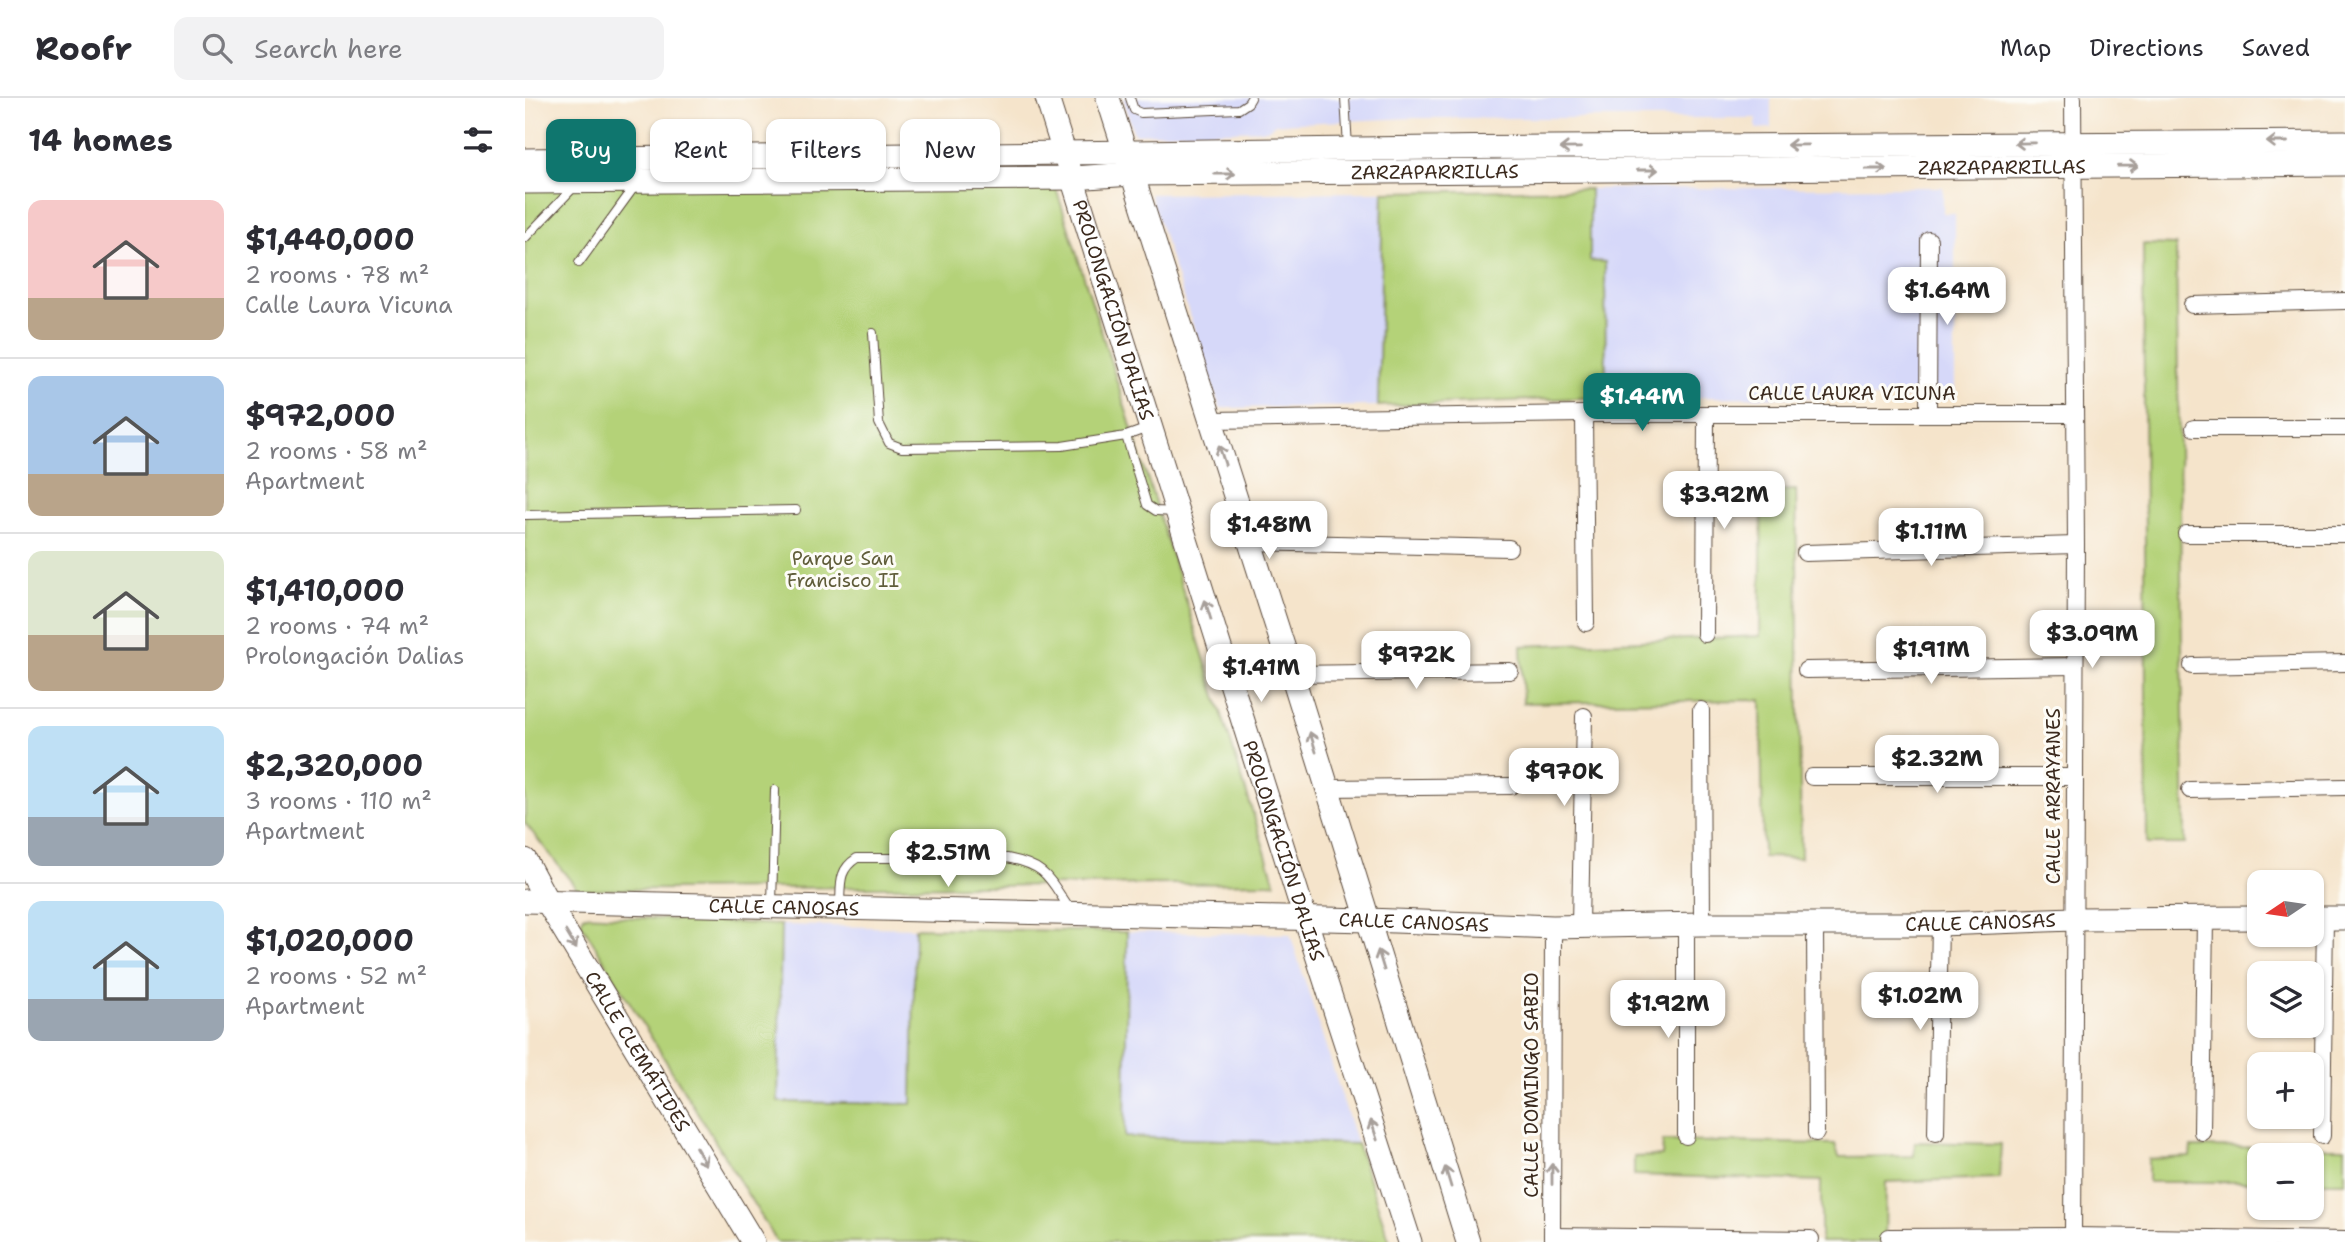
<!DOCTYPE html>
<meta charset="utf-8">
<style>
body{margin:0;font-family:"Shantell Sans",sans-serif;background:#f2f2f3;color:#2b2b33;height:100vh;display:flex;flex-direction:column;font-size:26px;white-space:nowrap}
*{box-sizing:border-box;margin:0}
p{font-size:23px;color:#7c7c81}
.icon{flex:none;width:38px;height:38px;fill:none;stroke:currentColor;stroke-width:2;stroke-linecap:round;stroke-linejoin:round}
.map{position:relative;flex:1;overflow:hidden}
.sheet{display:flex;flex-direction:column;background:#fff;width:525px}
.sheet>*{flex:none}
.guide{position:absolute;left:21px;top:21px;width:665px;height:63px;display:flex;gap:14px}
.needle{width:46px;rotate:257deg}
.buttons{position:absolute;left:1722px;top:772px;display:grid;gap:14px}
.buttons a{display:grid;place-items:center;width:77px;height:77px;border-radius:14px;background:#fff;box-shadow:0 2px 5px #0004;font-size:35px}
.price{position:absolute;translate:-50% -60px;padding:0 16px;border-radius:14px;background:#fff;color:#222;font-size:23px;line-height:46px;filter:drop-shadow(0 2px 4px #0008)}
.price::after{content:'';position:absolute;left:50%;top:42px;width:21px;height:16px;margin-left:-10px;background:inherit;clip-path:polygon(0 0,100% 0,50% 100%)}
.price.active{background:#0f766e;color:#fff}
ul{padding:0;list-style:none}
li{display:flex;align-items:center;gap:21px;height:175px;padding:0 28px}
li+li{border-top:2px solid #e1e1e2}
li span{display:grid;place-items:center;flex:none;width:196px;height:140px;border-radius:14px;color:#555}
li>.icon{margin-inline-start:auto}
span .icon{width:84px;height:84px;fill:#fffc;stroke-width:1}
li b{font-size:30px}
h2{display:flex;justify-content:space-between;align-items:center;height:84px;padding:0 28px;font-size:30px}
.pill{padding:0 24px;border-radius:14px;background:#fff;box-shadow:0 2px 5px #0004;font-size:24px;line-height:63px}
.pill.active{background:#0f766e;color:#fff}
header{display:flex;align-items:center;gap:42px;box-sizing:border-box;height:98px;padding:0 35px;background:#fff;border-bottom:2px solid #e1e1e2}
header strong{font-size:33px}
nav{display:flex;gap:38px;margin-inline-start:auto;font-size:24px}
.search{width:490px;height:63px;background:#f2f2f3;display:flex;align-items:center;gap:18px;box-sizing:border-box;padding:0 24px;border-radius:14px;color:#7c7c81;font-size:26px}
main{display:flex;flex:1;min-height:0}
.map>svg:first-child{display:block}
</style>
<header>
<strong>Roofr</strong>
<div class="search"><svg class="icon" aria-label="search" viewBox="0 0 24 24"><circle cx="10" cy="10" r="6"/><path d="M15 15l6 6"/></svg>Search here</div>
<nav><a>Map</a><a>Directions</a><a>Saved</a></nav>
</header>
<main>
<section class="sheet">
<h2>14 homes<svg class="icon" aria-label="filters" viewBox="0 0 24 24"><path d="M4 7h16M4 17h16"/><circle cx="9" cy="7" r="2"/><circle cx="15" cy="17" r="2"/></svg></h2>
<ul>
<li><span style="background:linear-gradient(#f6c9c9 70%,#b9a48a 0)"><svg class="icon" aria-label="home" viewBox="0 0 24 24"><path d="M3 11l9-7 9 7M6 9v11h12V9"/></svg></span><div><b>$1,440,000</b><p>2 rooms · 78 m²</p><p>Calle Laura Vicuna</p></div></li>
<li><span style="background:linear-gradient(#a9c7e8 70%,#b9a48a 0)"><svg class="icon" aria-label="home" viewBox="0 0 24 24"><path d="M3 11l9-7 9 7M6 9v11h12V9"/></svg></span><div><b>$972,000</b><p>2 rooms · 58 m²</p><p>Apartment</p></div></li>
<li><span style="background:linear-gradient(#dfe7d0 60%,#b9a48a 0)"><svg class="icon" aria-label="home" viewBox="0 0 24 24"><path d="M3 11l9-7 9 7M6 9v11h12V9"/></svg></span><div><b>$1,410,000</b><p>2 rooms · 74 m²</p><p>Prolongación Dalias</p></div></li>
<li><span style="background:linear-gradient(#bfe0f5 65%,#9aa5b1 0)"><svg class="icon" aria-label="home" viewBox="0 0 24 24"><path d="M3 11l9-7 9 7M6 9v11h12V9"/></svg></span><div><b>$2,320,000</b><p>3 rooms · 110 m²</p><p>Apartment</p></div></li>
<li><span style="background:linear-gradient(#bfe0f5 70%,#9aa5b1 0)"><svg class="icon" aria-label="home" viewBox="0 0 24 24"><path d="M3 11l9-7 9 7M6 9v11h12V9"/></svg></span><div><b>$1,020,000</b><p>2 rooms · 52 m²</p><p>Apartment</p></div></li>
</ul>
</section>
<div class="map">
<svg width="1820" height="1144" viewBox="0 0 1820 1144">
<rect width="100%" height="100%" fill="#fdfcf7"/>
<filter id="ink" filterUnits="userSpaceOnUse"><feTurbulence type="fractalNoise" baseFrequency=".0143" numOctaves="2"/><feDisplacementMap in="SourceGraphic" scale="14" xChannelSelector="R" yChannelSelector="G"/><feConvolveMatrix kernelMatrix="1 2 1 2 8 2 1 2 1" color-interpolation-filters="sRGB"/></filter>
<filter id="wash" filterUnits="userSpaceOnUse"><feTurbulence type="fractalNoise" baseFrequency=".00686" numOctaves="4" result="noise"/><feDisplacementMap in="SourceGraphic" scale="28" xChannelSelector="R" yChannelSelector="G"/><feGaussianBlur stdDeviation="1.57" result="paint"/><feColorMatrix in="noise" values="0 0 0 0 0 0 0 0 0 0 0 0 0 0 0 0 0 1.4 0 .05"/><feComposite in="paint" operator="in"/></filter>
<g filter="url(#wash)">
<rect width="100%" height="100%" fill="#f5e4cb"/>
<g fill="#d6d8f9">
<path d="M 598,0 L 1246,0 L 1246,30 L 1231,31 L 1231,20 L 888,20 L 750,26 L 742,32 L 609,36 Z"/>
<path d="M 1418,89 L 1418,115 L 1430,116 L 1430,300 L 1081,299 L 1080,164 L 1065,164 L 1065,91 Z"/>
<path d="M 858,94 L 853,308 L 695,310 L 625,96 Z"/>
<path d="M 256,827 L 390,830 L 387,1006 L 252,1004 Z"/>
<path d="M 602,834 L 765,836 L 832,1046 L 600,1039 Z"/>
</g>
<g fill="#b4d278" stroke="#787e4b" stroke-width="2">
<path d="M 525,71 L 750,785 L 53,792 L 0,725 L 0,85 Z"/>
<path d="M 1065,91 L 1065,163 L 1080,164 L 1081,299 L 853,308 L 858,94 Z"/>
<path d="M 1618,146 L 1651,147 L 1660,746 L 1622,746 Z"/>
<path d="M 1271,392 L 1276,760 L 1238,759 L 1236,602 L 998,605 L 996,548 L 1235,538 L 1237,393 Z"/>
<path d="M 59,817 L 256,827 L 253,1004 L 387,1006 L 390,830 L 602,834 L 600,1039 L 832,1046 L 865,1144 L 252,1144 L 56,825 Z"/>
<path d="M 1138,1043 L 1310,1046 L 1314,1059 L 1389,1058 L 1390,1044 L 1476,1046 L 1474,1080 L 1361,1084 L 1360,1144 L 1296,1144 L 1296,1083 L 1109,1077 L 1109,1059 L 1137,1058 Z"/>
<path d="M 1666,1049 L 1820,1050 L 1820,1084 L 1787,1084 L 1787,1057 L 1734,1057 L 1734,1084 L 1623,1084 L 1623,1061 L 1665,1059 Z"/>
</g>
</g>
<g filter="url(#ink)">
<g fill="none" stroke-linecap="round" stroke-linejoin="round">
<g stroke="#574638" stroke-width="10">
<g id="lane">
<path d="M 605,0 L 609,12 L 616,15 L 714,11 L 723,5 L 726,0"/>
<path d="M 820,0 L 823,49"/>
<path d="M 0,140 L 49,89"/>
<path d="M 54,165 L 110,88"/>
<path d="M 348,235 L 354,325 L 364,345 L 377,350 L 537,348 L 601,338"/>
<path d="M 623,330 L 601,338 L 622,407 L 631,413 L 650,414"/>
<path d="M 0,417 L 271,412"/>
<path d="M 247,806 L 250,692"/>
<path d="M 315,807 C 316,786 313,772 332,760 L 482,760 C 522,768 523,779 544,810"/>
</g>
</g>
<g stroke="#574638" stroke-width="18">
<g id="street">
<path d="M 1548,0 L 1551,447 L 1548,1144"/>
<path d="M 1667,207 L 1820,203"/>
<path d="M 1059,316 L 1061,525"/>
<path d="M 1403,316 L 1404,142"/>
<path d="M 686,322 L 1059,316 L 1548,316"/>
<path d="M 1669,330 L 1820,330"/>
<path d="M 1661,436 L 1820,436"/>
<path d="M 725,444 L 984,450"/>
<path d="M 1280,455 L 1551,447"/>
<path d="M 1180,536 L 1181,316"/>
<path d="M 1667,568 L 1820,565"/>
<path d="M 1281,572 L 1549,568"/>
<path d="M 767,576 L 985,573"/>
<path d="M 1176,612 L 1177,826"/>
<path d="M 1287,679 L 1549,679"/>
<path d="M 802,690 L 986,688"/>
<path d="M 1665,692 L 1820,689"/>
<path d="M 1055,827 L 1059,618"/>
<path d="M 1290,827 L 1291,1035"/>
<path d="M 1677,1034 L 1680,820"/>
<path d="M 1411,1035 L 1415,826"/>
<path d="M 1161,1038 L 1161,826"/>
<path d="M 1797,1038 L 1800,820"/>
<path d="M 1027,1138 L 1286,1141"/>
<path d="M 1364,1139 L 1549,1138 L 1820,1142"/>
<path d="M 1027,1144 L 1028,829"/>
</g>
</g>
<g stroke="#574638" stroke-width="25">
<g id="secondary">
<path id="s1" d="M 522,0 L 780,820 L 885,1144"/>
<path d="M 583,0 L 767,576 L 943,1144"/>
<path d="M 0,62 C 607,53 1213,45 1820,44"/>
<path id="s2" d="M 0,84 L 548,80 L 607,76 L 1820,66"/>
<path id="s3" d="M 0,762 L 23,805 L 228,1144"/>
<path id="s4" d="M 0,803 L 843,822 L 1028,829 L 1177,826 L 1415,826 L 1549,821 L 1734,820"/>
<path d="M 1787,820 L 1820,820"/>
</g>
</g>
<use href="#lane" stroke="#fff" stroke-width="8"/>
<use href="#street" stroke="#fff" stroke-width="16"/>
<use href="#secondary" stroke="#fff" stroke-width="23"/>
</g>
<defs><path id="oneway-shaft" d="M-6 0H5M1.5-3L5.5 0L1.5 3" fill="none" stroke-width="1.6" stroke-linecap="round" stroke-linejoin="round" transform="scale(1.75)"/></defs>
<g stroke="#a79f9a">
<use href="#oneway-shaft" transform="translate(1752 44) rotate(180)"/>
<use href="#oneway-shaft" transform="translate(1500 45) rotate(179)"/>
<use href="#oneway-shaft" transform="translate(1272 47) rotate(179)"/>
<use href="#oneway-shaft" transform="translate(1045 50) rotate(179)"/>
<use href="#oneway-shaft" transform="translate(1603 68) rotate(-1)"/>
<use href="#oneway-shaft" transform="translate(1351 71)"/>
<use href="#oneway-shaft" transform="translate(1123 72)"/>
<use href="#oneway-shaft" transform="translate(700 76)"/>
<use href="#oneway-shaft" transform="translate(697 357) rotate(-108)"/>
<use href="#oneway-shaft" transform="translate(683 512) rotate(-107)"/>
<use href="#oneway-shaft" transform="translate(788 644) rotate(-107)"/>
<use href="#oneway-shaft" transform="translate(46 842) rotate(59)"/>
<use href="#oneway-shaft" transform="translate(856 862) rotate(-107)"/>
<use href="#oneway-shaft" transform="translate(849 1032) rotate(-108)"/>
<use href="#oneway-shaft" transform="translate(176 1058) rotate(59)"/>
<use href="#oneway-shaft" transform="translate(1027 1076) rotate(-90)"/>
<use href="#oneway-shaft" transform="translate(923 1079) rotate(-107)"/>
</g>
</g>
<g text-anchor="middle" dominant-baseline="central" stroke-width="6" stroke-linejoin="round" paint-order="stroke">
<g font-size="19" fill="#3b2a1e" stroke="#fdfcf7">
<text stroke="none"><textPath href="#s2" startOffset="1477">ZARZAPARRILLAS</textPath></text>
<text stroke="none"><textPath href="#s2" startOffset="910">ZARZAPARRILLAS</textPath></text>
<text stroke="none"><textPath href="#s1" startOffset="222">PROLONGACIÓN DALIAS</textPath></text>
<text x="1327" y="295">CALLE LAURA VICUNA</text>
<text transform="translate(1528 698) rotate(-90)">CALLE ARRAYANES</text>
<text stroke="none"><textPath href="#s1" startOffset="789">PROLONGACIÓN DALIAS</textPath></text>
<text stroke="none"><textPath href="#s4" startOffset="259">CALLE CANOSAS</textPath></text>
<text stroke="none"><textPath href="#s4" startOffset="889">CALLE CANOSAS</textPath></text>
<text stroke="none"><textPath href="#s4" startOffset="1456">CALLE CANOSAS</textPath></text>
<text stroke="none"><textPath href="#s3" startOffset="222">CALLE CLEMÁTIDES</textPath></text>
<text transform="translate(1006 987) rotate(-90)">CALLE DOMINGO SABIO</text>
</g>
<g font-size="19" fill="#5f5c39" stroke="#fdfcf7">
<text x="318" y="460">Parque San<tspan x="318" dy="22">Francisco II</tspan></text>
</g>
</g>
</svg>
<div class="buttons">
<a><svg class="needle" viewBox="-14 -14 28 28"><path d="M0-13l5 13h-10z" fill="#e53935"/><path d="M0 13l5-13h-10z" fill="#7c7c81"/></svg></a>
<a><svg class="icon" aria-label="layers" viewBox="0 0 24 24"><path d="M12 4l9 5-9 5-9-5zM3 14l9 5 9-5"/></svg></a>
<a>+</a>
<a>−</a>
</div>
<b class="price" style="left:1422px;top:229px">$1.64M</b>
<b class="price active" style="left:1117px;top:335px">$1.44M</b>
<b class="price" style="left:1199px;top:433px">$3.92M</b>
<b class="price" style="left:744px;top:463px">$1.48M</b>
<b class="price" style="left:1406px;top:470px">$1.11M</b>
<b class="price" style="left:1567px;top:572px">$3.09M</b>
<b class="price" style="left:1406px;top:588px">$1.91M</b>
<b class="price" style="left:891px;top:593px">$972K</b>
<b class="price" style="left:736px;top:606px">$1.41M</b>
<b class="price" style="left:1412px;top:697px">$2.32M</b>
<b class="price" style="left:1039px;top:710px">$970K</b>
<b class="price" style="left:423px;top:791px">$2.51M</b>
<b class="price" style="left:1395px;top:934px">$1.02M</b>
<b class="price" style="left:1143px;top:942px">$1.92M</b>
<div class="guide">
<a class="pill active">Buy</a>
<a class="pill">Rent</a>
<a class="pill">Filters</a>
<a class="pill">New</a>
</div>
</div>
</main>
